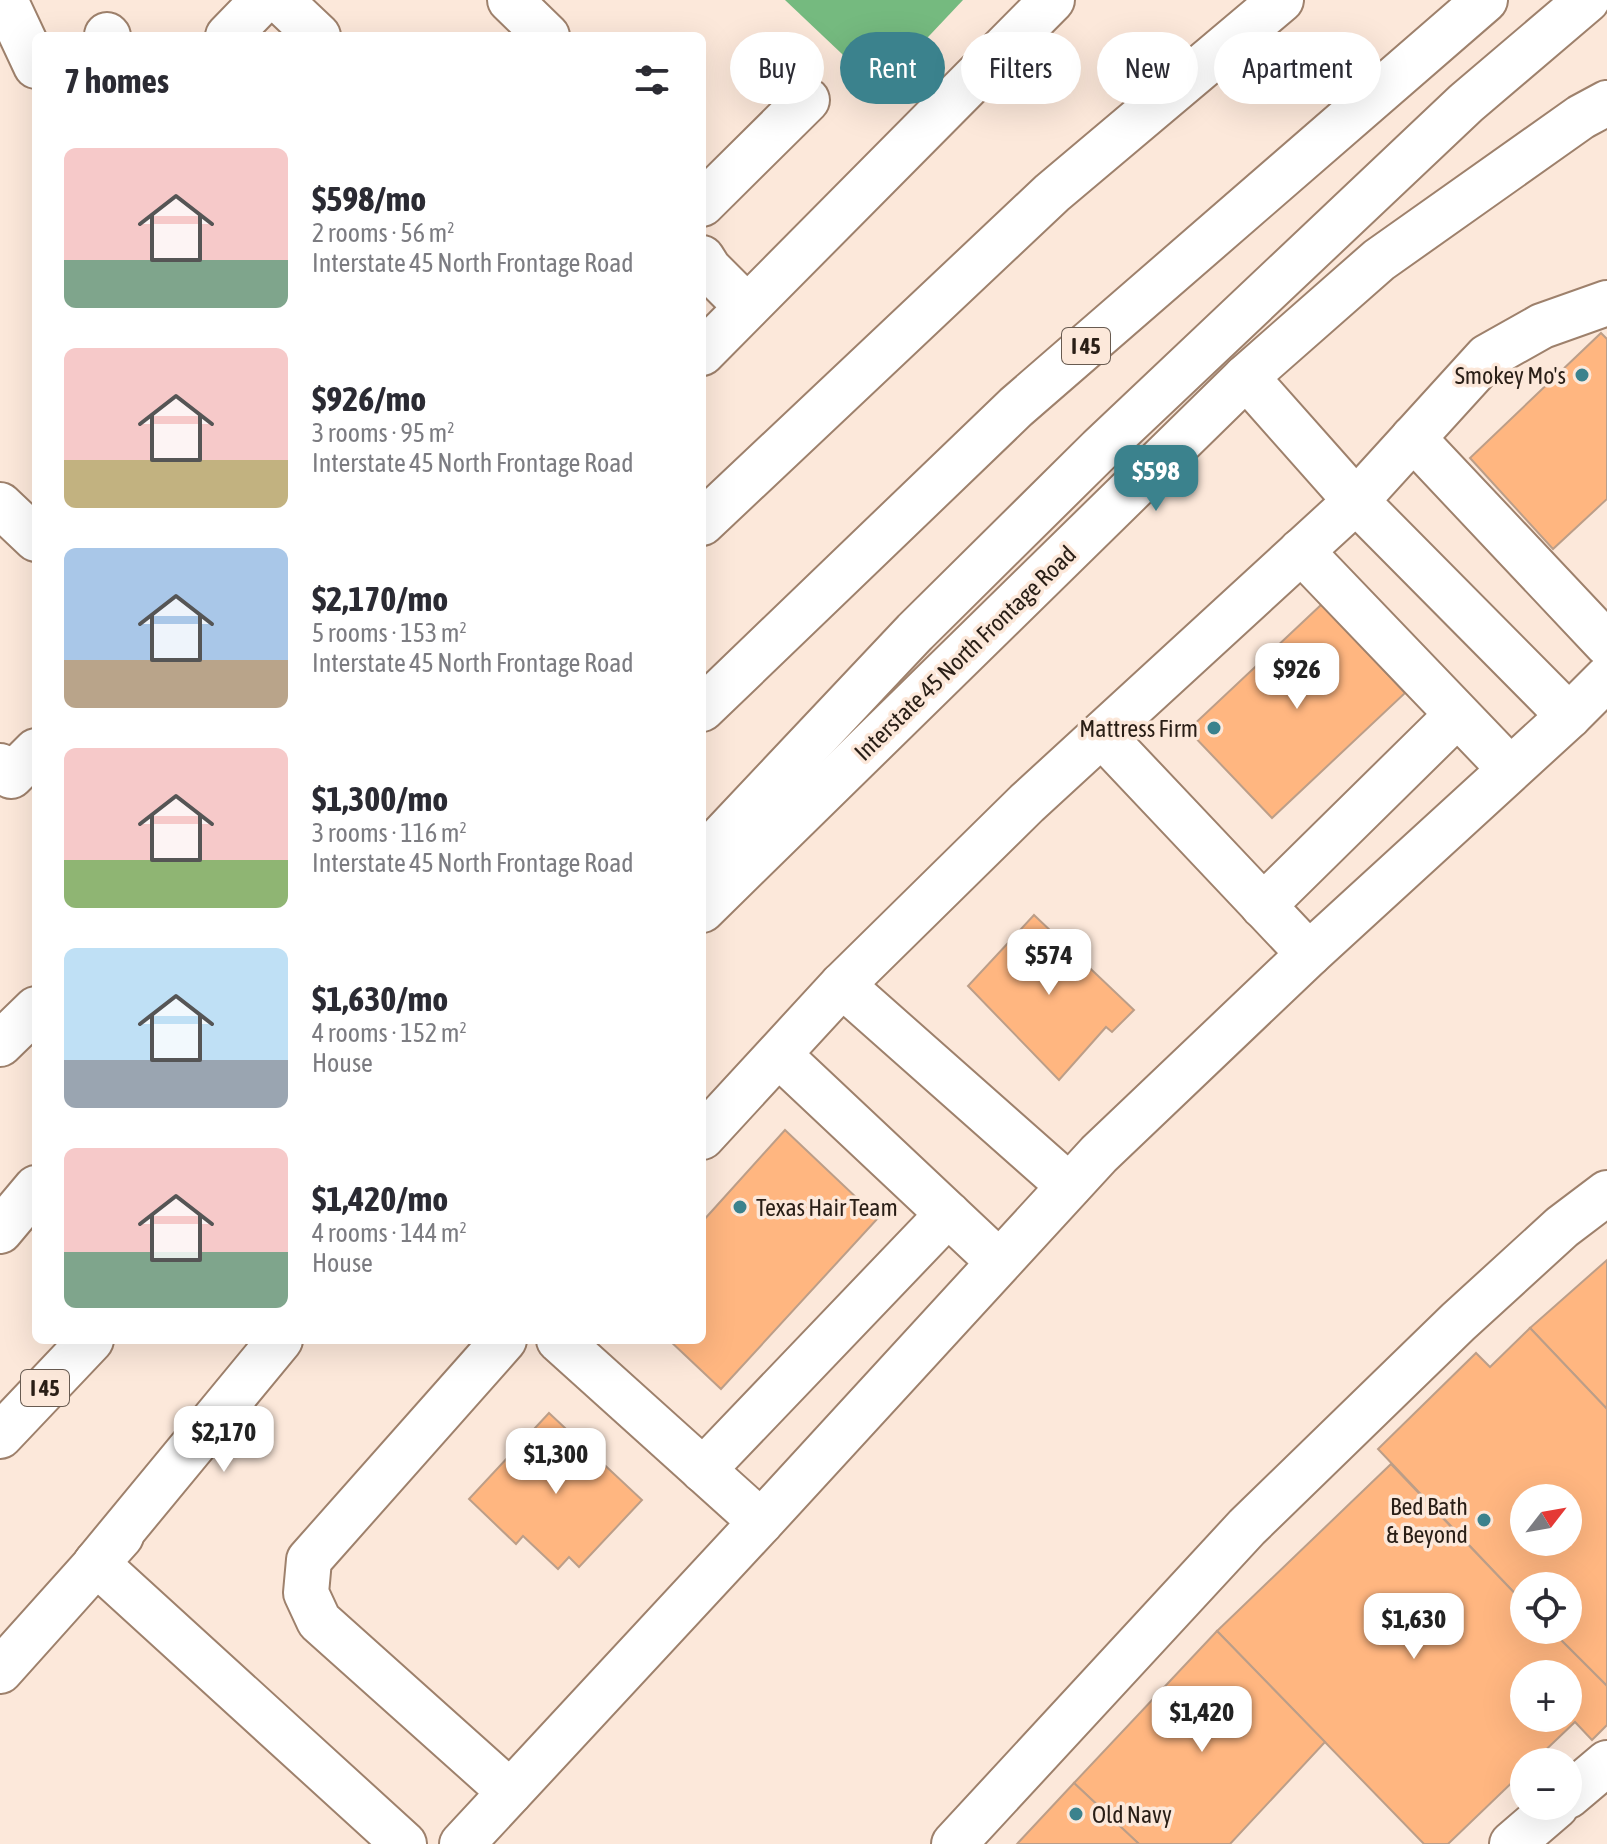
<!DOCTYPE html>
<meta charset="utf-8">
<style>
body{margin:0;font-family:"Asap Condensed",sans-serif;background:#f2f2f3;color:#2b2b33;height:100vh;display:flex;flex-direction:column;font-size:30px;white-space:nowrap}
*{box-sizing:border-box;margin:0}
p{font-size:26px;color:#7c7c81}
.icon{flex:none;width:44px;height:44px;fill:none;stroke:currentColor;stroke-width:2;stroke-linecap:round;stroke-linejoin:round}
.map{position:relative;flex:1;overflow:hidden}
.details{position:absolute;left:32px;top:32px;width:674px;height:1312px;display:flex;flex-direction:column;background:#fff;border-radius:12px;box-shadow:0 8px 32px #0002}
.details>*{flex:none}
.guide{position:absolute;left:730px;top:32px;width:756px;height:72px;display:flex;gap:16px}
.needle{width:52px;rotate:59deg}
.controls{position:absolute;left:1510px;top:1484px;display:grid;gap:16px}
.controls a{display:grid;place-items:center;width:72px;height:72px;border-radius:50%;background:#fff;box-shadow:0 8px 32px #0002;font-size:40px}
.price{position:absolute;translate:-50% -68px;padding:0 18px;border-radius:16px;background:#fff;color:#222;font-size:26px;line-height:52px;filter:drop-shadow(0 2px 4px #0008)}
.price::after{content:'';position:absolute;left:50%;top:48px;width:24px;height:18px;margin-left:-12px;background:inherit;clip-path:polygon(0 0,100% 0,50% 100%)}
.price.current{background:#3b828d;color:#fff}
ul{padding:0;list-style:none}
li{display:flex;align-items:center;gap:24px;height:200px;padding:0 32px}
li span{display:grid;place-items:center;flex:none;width:224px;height:160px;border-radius:12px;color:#555}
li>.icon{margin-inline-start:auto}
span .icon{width:96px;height:96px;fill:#fffc;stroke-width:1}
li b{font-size:34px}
h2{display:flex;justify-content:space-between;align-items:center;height:96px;padding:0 32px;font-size:34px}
.chip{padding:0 28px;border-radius:36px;background:#fff;box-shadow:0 8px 32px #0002;font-size:28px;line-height:72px}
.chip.current{background:#3b828d;color:#fff}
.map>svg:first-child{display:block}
</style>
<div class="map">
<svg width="1607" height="1844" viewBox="0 0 1607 1844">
<rect width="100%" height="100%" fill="#fce8da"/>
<path fill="#75ba7f" d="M 785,0 L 963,0 L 879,89 Z"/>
<g fill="#ffb680" stroke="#bc9e88" stroke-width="2" fill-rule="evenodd">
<path d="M 1601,333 L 1607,339 L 1607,499 L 1553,549 L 1470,458 Z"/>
<path d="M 1322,604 L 1405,693 L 1272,818 L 1188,730 Z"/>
<path d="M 1034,915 L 1134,1010 L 1112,1032 L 1106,1027 L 1059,1080 L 968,986 Z"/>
<path d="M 785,1130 L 878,1218 L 721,1389 L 669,1340 L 702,1340 L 702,1222 Z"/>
<path d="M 1607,1260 L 1607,1409 L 1530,1328 Z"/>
<path d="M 1530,1328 L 1607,1409 L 1607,1686 L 1551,1630 L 1568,1630 L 1568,1586 L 1524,1586 L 1524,1603 L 1378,1449 L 1476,1353 L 1490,1367 ZM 1524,1498 L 1568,1498 L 1568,1542 L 1524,1542 Z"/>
<path d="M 549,1413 L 642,1500 L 579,1567 L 569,1557 L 558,1569 L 523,1536 L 516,1544 L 469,1499 Z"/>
<path d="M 1391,1464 L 1524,1603 L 1524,1630 L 1551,1630 L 1607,1686 L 1607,1725 L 1592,1740 L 1575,1722 L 1533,1762 L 1524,1762 L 1524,1771 L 1448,1844 L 1424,1844 L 1217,1631 ZM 1524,1674 L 1568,1674 L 1568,1718 L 1524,1718 Z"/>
<path d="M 1217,1631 L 1325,1742 L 1230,1844 L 1139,1844 L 1074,1783 Z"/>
<path d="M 1074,1783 L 1139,1844 L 1017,1844 Z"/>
</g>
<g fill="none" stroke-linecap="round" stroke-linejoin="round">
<g stroke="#9e816c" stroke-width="48">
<g id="minor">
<path d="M 5,0 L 36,66"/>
<path d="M 280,0 L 318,36"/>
<path d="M 510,0 L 547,36"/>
<path d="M 107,35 L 108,36"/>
<path d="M 228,36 L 263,0"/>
<path d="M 702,204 L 807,100"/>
<path d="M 702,258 L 709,269 L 747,307"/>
<path d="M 1246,377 L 1356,501 L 1569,716"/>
<path d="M 1413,438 L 1607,644"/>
<path d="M 0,505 L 36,539"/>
<path d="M 1301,551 L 1510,769"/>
<path d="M 1102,735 L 1309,954"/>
<path d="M 0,766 L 11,776 L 36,751"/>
<path d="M 1263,906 L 1457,715"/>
<path d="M 842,985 L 1069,1186"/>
<path d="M 779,1055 L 999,1262"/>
<path d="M 702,1137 L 842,985 L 1027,803 L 1356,501 L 1487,357 L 1542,326 L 1607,303"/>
<path d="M 504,1340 L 309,1560 L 306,1593 L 319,1621 L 510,1792"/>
<path d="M 559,1340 L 761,1522"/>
<path d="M 703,1470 L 948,1214"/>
<path d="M 96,1563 L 404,1844"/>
<path d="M 1568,1796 L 1607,1763"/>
<path d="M 462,1844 L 761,1522 L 1099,1154 L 1309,954 L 1569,716 L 1607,678"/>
<path d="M 954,1844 L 1247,1527 L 1458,1322 L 1562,1227 L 1607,1193"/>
<path d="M 1512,1844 L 1556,1806"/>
</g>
</g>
<g stroke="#9e816c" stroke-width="48">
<g id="major">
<path d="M 702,353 L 1052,0"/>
<path d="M 702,910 L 1246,377 L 1379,260 L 1581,117 L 1607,103"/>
<path d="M 0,1044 L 36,1009"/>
<path d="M 0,1671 L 121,1536"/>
</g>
</g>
<g stroke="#9e816c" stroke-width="48">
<g id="highway">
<path d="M 702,523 L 1052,193 L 1281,0"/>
<path d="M 702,709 L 1016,407 L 1485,0"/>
<path d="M 702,858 L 915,632 L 1100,449 L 1466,103 L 1587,0"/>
<path d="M 0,1231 L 36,1188"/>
<path d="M 0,1436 L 91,1340"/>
<path d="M 96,1563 L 280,1340"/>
</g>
</g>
<use href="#minor" stroke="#fff" stroke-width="44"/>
<use href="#major" stroke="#fff" stroke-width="44"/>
<use href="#highway" stroke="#fff" stroke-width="44"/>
</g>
<g fill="#3b828d" stroke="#fce8da" stroke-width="3">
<circle cx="1582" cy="375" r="8"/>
<circle cx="1214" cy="728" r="8"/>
<circle cx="740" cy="1207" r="8"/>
<circle cx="1484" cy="1520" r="8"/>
<circle cx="1076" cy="1814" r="8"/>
</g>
<g text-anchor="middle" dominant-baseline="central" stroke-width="7" stroke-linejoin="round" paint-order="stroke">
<g fill="#fce8da" stroke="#685b51" stroke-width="2">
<rect x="1062" y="328" width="48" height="36" rx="6"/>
<rect x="21" y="1370" width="48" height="36" rx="6"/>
</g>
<g font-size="22" font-weight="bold" fill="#291e16">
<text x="1086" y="346">I 45</text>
<text x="45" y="1388">I 45</text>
</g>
<g font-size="24" fill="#291e16" stroke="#fce8da" text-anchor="end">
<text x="1566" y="375">Smokey Mo's</text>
<text x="1198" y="728">Mattress Firm</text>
<text x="756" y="1207" text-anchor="start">Texas Hair Team</text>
<text x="1468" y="1506">Bed Bath<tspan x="1468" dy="28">&amp; Beyond</tspan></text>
<text x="1092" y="1814" text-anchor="start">Old Navy</text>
</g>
<g font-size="24" fill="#291e16" stroke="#fce8da">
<text transform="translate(965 653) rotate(-44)">Interstate 45 North Frontage Road</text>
</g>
</g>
</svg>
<div class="controls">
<a><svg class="needle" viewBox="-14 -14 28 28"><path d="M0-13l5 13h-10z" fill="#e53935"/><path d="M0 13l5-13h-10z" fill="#7c7c81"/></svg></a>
<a><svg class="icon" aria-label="locate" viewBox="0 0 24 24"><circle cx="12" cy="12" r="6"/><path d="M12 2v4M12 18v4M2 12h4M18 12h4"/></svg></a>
<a>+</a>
<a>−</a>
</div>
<b class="price current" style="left:1156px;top:513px">$598</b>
<b class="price" style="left:1297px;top:711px">$926</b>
<b class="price" style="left:1049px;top:997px">$574</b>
<b class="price" style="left:224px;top:1474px">$2,170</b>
<b class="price" style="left:556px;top:1496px">$1,300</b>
<b class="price" style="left:1414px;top:1661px">$1,630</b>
<b class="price" style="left:1202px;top:1754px">$1,420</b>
<div class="guide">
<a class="chip">Buy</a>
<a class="chip current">Rent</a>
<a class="chip">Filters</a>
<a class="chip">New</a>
<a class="chip">Apartment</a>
</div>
<section class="details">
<h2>7 homes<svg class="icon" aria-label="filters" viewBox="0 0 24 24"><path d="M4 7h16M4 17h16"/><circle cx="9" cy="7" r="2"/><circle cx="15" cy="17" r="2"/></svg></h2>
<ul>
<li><span style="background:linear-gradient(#f6c9c9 70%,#7fa58c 0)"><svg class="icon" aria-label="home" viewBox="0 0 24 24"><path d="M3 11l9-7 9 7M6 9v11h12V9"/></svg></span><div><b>$598/mo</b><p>2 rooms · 56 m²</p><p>Interstate 45 North Frontage Road</p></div></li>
<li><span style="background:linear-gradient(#f6c9c9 70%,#c2b280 0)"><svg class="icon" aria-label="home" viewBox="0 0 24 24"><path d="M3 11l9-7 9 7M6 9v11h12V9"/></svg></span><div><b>$926/mo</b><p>3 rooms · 95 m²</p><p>Interstate 45 North Frontage Road</p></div></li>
<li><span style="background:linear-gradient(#a9c7e8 70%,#b9a48a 0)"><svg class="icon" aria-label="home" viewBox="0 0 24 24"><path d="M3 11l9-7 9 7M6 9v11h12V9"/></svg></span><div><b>$2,170/mo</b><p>5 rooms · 153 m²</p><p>Interstate 45 North Frontage Road</p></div></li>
<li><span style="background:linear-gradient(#f6c9c9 70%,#8fb573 0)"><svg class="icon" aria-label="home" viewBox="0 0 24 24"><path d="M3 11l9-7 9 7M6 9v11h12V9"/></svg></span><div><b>$1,300/mo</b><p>3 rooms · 116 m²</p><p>Interstate 45 North Frontage Road</p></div></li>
<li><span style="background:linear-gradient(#bfe0f5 70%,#9aa5b1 0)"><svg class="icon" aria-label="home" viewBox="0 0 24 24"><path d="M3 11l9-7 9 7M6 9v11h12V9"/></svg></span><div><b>$1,630/mo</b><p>4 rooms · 152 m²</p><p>House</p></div></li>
<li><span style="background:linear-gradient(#f6c9c9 65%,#7fa58c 0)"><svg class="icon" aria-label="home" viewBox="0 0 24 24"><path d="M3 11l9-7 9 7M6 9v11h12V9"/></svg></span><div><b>$1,420/mo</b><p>4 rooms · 144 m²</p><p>House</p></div></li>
</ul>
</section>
</div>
